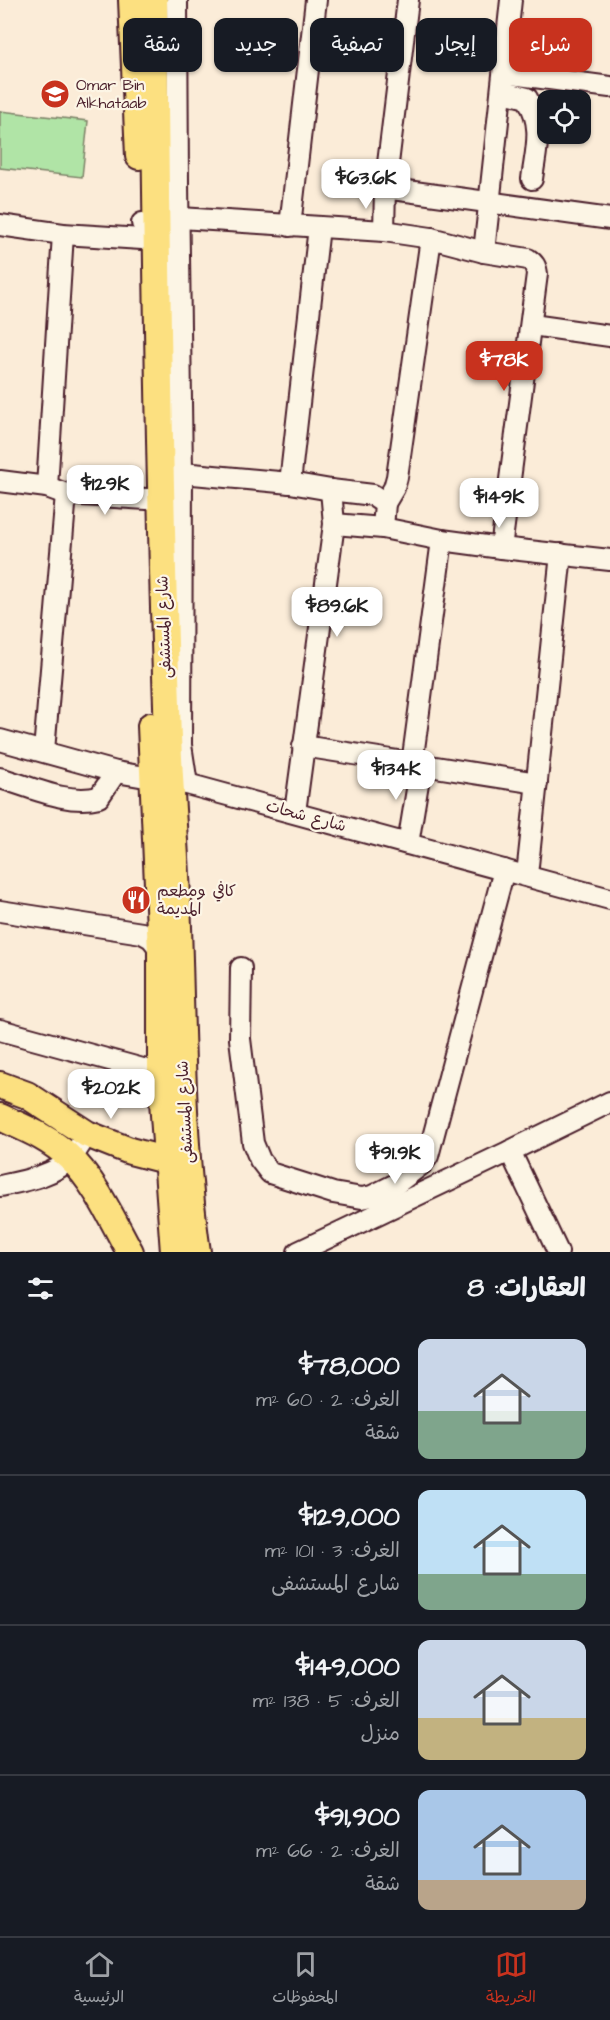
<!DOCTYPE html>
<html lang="ar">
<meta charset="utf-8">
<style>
body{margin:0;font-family:"Architects Daughter","Playpen Sans Arabic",sans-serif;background:#20242c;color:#f1f3f6;direction:rtl;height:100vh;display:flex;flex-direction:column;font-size:22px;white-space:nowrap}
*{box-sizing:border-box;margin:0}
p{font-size:20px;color:#9ea1a6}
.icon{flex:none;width:33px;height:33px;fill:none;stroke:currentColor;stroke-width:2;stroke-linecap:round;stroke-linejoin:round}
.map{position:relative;height:1252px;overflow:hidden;direction:ltr}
.details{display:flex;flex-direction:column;background:#171b24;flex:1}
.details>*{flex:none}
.hud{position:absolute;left:18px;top:18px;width:574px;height:54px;direction:rtl;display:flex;gap:12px}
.controls{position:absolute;left:537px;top:90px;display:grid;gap:12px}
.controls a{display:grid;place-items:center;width:54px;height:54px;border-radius:12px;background:#171b24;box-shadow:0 2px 4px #0004;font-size:30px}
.price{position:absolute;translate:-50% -51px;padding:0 14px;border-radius:12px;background:#fff;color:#222;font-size:20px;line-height:39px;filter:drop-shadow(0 2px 3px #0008)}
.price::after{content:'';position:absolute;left:50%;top:36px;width:18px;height:14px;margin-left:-9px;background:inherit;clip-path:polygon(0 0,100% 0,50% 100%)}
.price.on{background:#c8321e;color:#fff}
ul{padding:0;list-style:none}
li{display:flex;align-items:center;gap:18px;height:150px;padding:0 24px}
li+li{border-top:2px solid #363941}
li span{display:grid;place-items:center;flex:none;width:168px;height:120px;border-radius:12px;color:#555}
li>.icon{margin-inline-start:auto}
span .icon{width:72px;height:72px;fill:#fffc;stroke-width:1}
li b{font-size:26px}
h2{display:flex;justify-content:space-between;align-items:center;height:72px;padding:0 24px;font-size:26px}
.tag{padding:0 21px;border-radius:12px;background:#171b24;box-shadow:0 2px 4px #0004;font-size:21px;line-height:54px}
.tag.on{background:#c8321e;color:#fff}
.menu{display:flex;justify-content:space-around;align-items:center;height:84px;border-top:2px solid #363941;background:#171b24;font-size:16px;color:#9ea1a6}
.menu a{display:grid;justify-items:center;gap:3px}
.menu .on{color:#c8321e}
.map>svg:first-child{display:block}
</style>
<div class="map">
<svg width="610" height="1252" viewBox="0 0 610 1252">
<rect width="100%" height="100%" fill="#fbecd8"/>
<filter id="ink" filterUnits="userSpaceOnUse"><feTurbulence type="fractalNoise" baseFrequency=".0167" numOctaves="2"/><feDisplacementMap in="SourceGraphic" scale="12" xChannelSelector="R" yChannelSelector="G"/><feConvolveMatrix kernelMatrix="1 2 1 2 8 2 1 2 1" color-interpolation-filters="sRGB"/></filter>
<g filter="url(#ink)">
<path fill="#b0e4a6" stroke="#7d8268" stroke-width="1.5" d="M 0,111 L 88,121 L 82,177 L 0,168 Z"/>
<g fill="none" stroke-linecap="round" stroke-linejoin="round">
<g stroke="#4a1f2b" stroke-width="24">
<g id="minor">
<path d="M 177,0 L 178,183 L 182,473 L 181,745 L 187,784"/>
<path d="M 504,73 L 610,87"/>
<path d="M 503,92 L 527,98 C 544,127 536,148 532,179"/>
<path d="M 385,188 L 610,219"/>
<path d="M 142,223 L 156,223 L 180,218 L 384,231 L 431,238 L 484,252 L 528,259 C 534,263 536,266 537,274 L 501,548"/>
<path d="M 0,225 L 63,234 L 142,239"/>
<path d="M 290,226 L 316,0"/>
<path d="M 384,231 L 385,188 L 408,0"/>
<path d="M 484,252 L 511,0"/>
<path d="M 532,325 L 610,336"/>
<path d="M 182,473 L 290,483 L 331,490"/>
<path d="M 0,481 L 47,487 L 66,494 L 147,499"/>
<path d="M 290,483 L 319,227"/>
<path d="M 47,487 L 63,234"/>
<path d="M 385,503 L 394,488 L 397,477 L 431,238"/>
<path d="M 334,524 L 383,528 L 442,540 L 501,548 L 610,560"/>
<path d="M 0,740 L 116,772 L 187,784 L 610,899"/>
<path d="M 303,746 L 537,783"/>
<path d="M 44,751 L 66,494"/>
<path d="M 412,764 L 442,540"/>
<path d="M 0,778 C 31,787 67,805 99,797 L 116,772"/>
<path d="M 295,812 L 334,524 L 331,490 L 373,495 L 385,503 L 383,528"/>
<path d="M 408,844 L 421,765"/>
<path d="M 527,875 L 561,554"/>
<path d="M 0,911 L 142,933 L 151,938 L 164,954"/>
<path d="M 241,968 L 240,1039 L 253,1143 L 260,1160 L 270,1173 L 333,1193 L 362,1198 L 372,1196 L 396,1184 L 422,1164 L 428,1156 L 504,870"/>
<path d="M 0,1030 L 161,1074"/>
<path d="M 0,1186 C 24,1181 54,1176 71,1158 C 77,1151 82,1142 87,1134"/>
<path d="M 298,1252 L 510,1151"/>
<path d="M 558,1252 L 510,1151 L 610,1102"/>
</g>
</g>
<g stroke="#4a1f2b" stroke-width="30">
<g id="major">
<path d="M 132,0 L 139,156"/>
<path d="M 154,0 C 156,235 159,470 167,705 C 168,762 173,818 176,875 C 182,1001 179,1127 197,1252"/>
<path d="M 151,726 L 161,952 L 161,1074 L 174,1252"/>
<path d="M 0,1085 L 27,1095 L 87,1134 L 130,1151 L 165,1160 L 175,1172"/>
<path d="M 0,1117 C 24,1128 50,1138 69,1157 C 95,1181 113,1221 130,1252"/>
</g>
</g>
<use href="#minor" stroke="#fcf5e5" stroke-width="20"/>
<use href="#major" stroke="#fce080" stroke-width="26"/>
</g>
</g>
<defs>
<g id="school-disc" transform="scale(1.5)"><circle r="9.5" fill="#c8321e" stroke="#fcf5e5"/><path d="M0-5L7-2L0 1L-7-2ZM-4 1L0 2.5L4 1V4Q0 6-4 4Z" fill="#fff"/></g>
<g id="restaurant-disc" transform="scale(1.5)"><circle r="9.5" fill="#c8321e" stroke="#fcf5e5"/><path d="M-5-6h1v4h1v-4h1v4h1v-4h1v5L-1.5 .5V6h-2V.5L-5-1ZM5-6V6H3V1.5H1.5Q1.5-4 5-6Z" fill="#fff"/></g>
</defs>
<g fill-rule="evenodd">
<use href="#school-disc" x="55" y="94"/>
<use href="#restaurant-disc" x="136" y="900"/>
</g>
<g text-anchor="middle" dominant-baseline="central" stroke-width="4.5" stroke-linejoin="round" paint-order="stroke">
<g font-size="16" fill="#4a1f2b" stroke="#fcf5e5" text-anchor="start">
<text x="76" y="85">Omar Bin<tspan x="76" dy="18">Alkhataab</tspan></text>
<text x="157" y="891">كافي ومطعم<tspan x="157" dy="18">المديمة</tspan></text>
</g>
<g font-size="16" fill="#4a1f2b" stroke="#fcf5e5">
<text transform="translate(164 627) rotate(-92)">شارع المستشفى</text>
<text transform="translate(306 816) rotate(15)">شارع شحات</text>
<text transform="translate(185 1112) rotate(-93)">شارع المستشفى</text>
</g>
</g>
</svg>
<div class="controls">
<a><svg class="icon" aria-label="locate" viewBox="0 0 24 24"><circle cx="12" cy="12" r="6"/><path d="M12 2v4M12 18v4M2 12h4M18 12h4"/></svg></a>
</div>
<b class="price" style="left:366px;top:210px">$63.6K</b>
<b class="price on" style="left:504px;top:392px">$78K</b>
<b class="price" style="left:105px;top:516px">$129K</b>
<b class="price" style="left:499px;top:529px">$149K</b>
<b class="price" style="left:337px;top:638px">$89.6K</b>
<b class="price" style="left:396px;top:801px">$134K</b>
<b class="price" style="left:111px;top:1120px">$202K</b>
<b class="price" style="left:395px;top:1185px">$91.9K</b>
<div class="hud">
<a class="tag on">شراء</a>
<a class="tag">إيجار</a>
<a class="tag">تصفية</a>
<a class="tag">جديد</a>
<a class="tag">شقة</a>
</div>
</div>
<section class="details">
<h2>العقارات: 8<svg class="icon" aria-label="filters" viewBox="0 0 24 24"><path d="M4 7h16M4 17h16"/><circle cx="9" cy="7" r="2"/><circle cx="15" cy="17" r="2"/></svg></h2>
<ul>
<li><span style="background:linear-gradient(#c9d6e8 60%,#7fa58c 0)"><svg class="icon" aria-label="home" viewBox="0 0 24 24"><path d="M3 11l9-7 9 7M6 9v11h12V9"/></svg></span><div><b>$78,000</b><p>الغرف: 2 · 60 m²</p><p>شقة</p></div></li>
<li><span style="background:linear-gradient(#bfe0f5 70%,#7fa58c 0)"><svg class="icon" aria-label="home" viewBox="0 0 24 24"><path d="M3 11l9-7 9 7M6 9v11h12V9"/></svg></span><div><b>$129,000</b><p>الغرف: 3 · 101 m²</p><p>شارع المستشفى</p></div></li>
<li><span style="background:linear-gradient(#c9d6e8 65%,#c2b280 0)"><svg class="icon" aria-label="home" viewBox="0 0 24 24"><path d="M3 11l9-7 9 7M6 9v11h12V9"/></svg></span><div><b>$149,000</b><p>الغرف: 5 · 138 m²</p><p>منزل</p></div></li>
<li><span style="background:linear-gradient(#a9c7e8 75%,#b9a48a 0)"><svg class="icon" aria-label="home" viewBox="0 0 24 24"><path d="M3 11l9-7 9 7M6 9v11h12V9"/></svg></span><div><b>$91,900</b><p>الغرف: 2 · 66 m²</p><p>شقة</p></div></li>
</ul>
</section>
<nav class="menu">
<a class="on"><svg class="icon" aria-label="map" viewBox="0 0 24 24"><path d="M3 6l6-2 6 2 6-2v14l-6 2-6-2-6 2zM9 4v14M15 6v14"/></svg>الخريطة</a>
<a><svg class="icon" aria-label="saved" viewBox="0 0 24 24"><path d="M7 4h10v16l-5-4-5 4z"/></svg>المحفوظات</a>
<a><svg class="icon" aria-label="home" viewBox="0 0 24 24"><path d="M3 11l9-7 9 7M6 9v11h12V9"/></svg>الرئيسية</a>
</nav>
